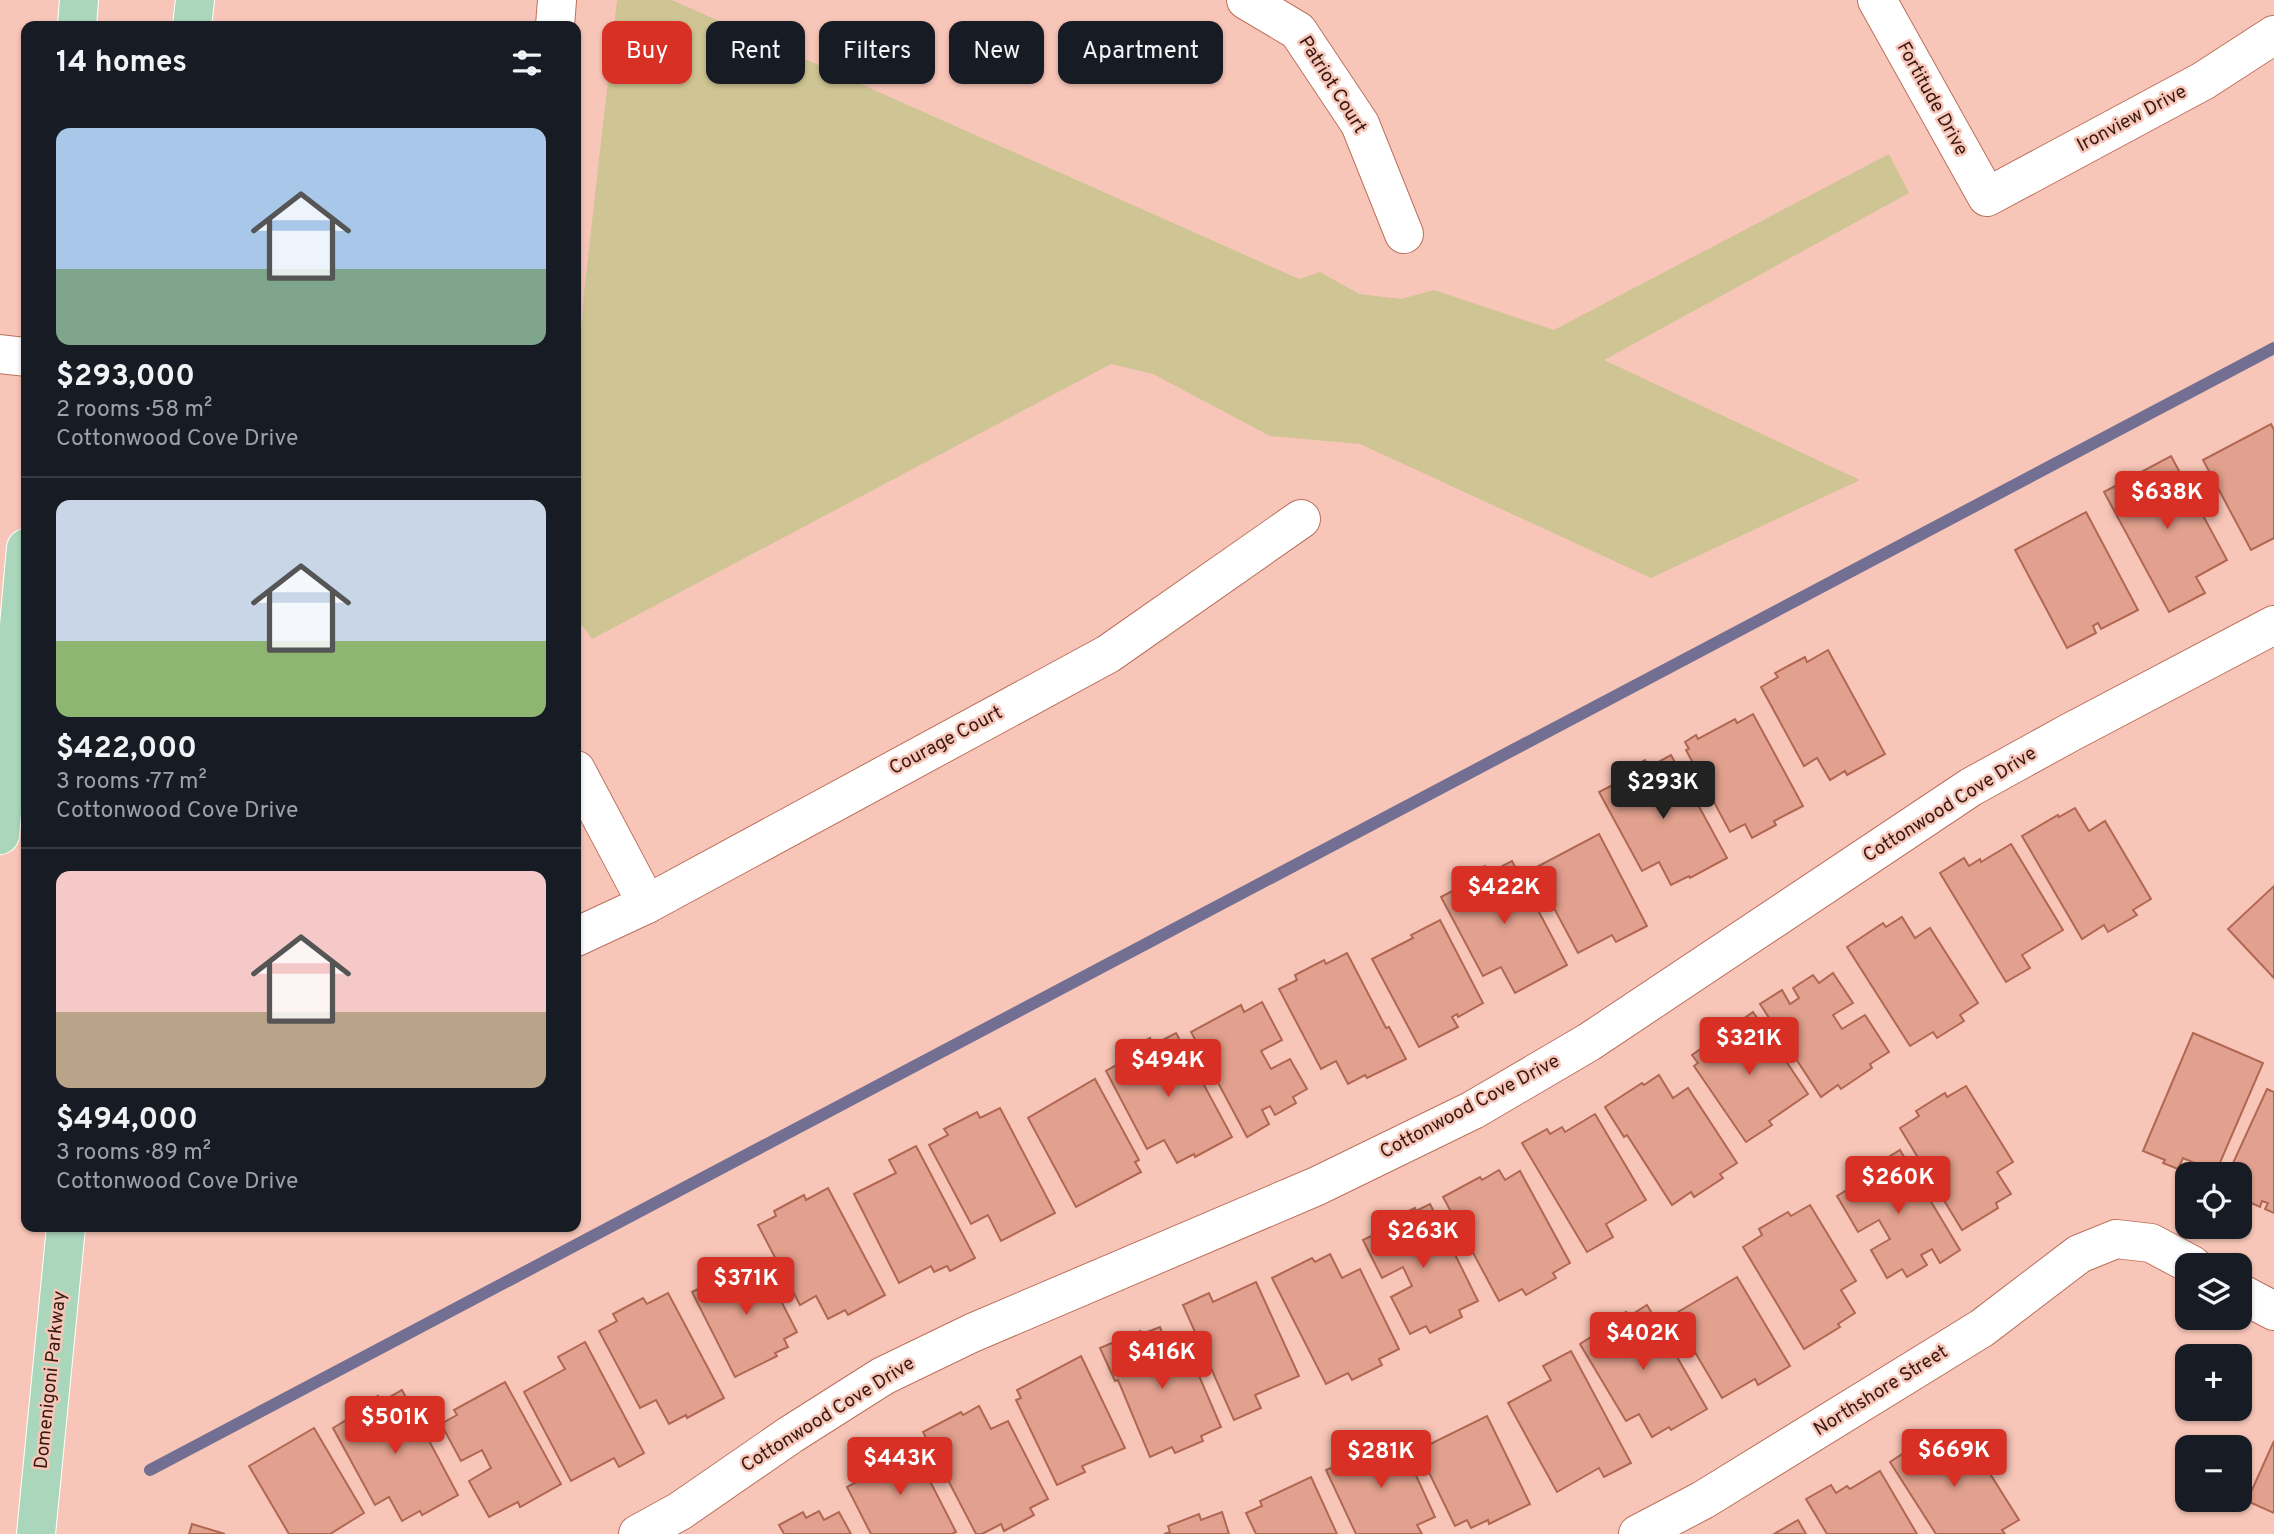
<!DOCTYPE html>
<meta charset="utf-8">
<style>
body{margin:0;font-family:Overpass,sans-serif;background:#20242c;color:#f1f3f6;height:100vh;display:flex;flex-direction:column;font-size:26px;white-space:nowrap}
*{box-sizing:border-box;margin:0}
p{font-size:23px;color:#9ea1a6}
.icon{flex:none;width:38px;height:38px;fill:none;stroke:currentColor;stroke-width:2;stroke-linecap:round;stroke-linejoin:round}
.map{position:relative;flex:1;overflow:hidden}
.sheet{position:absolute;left:21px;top:21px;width:560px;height:1211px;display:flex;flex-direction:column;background:#171b24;border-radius:14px;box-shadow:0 2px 5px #0004}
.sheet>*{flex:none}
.banner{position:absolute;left:602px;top:21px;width:665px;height:63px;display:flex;gap:14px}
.fabs{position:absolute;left:2175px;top:1162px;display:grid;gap:14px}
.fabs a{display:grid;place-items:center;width:77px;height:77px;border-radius:14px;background:#171b24;box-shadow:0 2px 5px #0004;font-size:35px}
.price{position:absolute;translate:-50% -60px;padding:0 16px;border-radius:7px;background:#d93025;color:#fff;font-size:23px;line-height:46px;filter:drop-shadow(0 2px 4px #0008)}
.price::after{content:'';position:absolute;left:50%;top:42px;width:21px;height:16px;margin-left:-10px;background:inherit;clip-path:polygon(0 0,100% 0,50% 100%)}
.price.current{background:#222;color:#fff}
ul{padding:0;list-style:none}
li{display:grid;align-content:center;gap:14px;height:371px;padding:0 35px}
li+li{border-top:2px solid #363941}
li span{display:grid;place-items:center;height:217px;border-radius:14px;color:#555}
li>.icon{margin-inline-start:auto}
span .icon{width:126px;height:126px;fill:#fffc;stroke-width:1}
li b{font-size:30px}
h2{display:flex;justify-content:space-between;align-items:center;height:84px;padding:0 35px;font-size:30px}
.pill{padding:0 24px;border-radius:14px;background:#171b24;box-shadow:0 2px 5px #0004;font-size:24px;line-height:63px}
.pill.current{background:#d93025;color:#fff}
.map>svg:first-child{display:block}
</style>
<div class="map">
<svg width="2274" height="1534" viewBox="0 0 2274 1534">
<rect width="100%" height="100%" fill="#f8c6b8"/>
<path fill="#cfc493" d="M 617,0 L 672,0 L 1299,279 L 1320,272 L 1359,294 L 1401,299 L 1434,290 L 1554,330 L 1889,154 L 1909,193 L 1604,360 L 1860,480 L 1651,578 L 1360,444 L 1270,436 L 1153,374 L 1111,364 L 592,639 L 576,617 L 576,398 L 585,284 Z"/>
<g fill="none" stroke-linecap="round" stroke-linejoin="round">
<path stroke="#726f93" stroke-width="12" d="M 150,1470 L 2274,348"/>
</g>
<g fill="#e2a18e" stroke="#b16752" stroke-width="2">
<path d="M 2271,424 L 2274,430 L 2274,538 L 2251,550 L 2203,460 Z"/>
<path d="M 2171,456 L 2227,560 L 2196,577 L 2205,593 L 2169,612 L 2104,492 Z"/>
<path d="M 2086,512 L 2138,610 L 2101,629 L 2098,623 L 2093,626 L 2096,633 L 2067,648 L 2015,550 Z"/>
<path d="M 1828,650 L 1885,754 L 1847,775 L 1845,771 L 1830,780 L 1817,758 L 1804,766 L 1761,687 L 1778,677 L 1775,673 L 1805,657 L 1807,662 Z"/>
<path d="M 1753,714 L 1803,806 L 1774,821 L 1776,825 L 1752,838 L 1745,824 L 1730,832 L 1686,750 L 1689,749 L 1685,742 L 1696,735 L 1698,739 L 1735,719 L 1737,723 Z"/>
<path d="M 1671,755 L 1727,858 L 1690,878 L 1689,876 L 1671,885 L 1659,862 L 1642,871 L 1599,792 L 1619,782 L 1616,776 L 1645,760 L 1649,767 Z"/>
<path d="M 2075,808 L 2089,831 L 2105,821 L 2151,899 L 2133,910 L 2137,915 L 2108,932 L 2104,925 L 2082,939 L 2022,836 L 2058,815 L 2059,817 Z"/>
<path d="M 1599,834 L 1647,926 L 1616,942 L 1612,935 L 1578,953 L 1533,869 Z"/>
<path d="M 2011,844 L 2063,930 L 2022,955 L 2030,968 L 2006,982 L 1940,873 L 1964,858 L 1969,866 L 1980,859 L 1981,862 Z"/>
<path d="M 1512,861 L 1567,965 L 1515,993 L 1501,967 L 1483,976 L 1441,897 L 1460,887 L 1457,881 L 1485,866 L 1489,873 Z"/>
<path d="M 2274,886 L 2274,978 L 2228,929 Z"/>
<path d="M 1902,917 L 1915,938 L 1930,928 L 1978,1003 L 1960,1015 L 1964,1021 L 1937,1038 L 1933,1032 L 1910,1046 L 1847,947 L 1883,923 L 1886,927 Z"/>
<path d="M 1440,920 L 1483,1003 L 1458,1017 L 1457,1014 L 1452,1017 L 1458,1027 L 1419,1047 L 1372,959 L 1413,938 L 1411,935 Z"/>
<path d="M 1347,953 L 1386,1028 L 1389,1027 L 1406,1059 L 1367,1078 L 1365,1075 L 1348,1084 L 1336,1061 L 1321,1069 L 1279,989 L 1297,980 L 1295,975 L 1324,960 L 1326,964 Z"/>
<path d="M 1833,973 L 1853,1003 L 1833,1015 L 1842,1029 L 1865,1015 L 1889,1052 L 1870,1064 L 1872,1068 L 1841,1089 L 1838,1085 L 1821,1097 L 1760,1004 L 1782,990 L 1790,1004 L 1799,998 L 1793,988 L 1813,975 L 1819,983 Z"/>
<path d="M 1262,1002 L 1282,1040 L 1261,1051 L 1271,1069 L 1290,1059 L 1307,1089 L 1293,1097 L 1296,1103 L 1275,1115 L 1270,1106 L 1262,1110 L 1269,1124 L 1247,1137 L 1191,1032 L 1241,1005 L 1244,1012 Z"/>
<path d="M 1753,1012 L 1808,1094 L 1769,1121 L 1772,1125 L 1746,1142 L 1694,1066 L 1698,1063 L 1692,1055 Z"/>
<path d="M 1176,1033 L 1232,1137 L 1195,1157 L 1194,1154 L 1177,1163 L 1164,1140 L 1147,1149 L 1106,1071 L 1125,1060 L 1122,1054 L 1150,1038 L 1153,1045 Z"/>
<path d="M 2193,1033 L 2263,1063 L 2216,1172 L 2183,1158 L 2178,1169 L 2163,1163 L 2165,1160 L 2143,1151 Z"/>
<path d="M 1659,1075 L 1673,1098 L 1688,1088 L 1737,1163 L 1720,1174 L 1723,1178 L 1694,1197 L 1691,1192 L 1672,1205 L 1627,1135 L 1624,1137 L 1605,1107 L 1642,1083 L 1644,1085 Z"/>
<path d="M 1095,1079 L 1139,1160 L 1135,1162 L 1141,1172 L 1076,1207 L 1028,1118 Z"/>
<path d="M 1966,1086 L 2013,1162 L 1997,1172 L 2011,1194 L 1996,1203 L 1998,1208 L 1962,1230 L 1900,1128 L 1919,1116 L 1916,1111 L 1945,1093 L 1947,1097 Z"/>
<path d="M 2267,1089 L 2274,1092 L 2274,1213 L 2265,1209 L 2268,1203 L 2262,1201 L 2260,1207 L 2240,1198 L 2240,1174 L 2228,1174 Z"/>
<path d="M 1000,1108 L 1055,1213 L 1001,1241 L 988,1215 L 971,1224 L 929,1145 L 948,1135 L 944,1129 L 977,1112 L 980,1118 Z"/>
<path d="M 1595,1114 L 1646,1200 L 1606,1224 L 1613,1237 L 1587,1252 L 1522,1143 L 1547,1129 L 1550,1134 L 1562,1127 L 1565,1132 Z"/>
<path d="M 916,1146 L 975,1258 L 950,1271 L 947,1266 L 934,1272 L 931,1266 L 899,1283 L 854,1194 L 896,1173 L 889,1160 Z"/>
<path d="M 1900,1150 L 1960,1250 L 1940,1263 L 1932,1249 L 1921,1255 L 1927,1265 L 1907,1277 L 1902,1269 L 1887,1278 L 1871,1250 L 1890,1239 L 1879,1220 L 1858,1232 L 1837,1196 L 1853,1186 L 1850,1181 Z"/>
<path d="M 1499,1170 L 1505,1180 L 1520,1171 L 1570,1263 L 1553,1273 L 1556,1278 L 1526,1295 L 1522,1289 L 1499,1301 L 1443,1197 L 1480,1177 L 1482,1180 Z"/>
<path d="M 828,1188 L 885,1295 L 848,1315 L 845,1310 L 828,1319 L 816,1296 L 800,1305 L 758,1225 L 776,1216 L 774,1211 L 804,1195 L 806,1200 Z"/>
<path d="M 1430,1204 L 1478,1301 L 1459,1310 L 1462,1317 L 1430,1333 L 1426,1326 L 1410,1334 L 1391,1297 L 1412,1286 L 1403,1267 L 1382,1278 L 1363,1240 L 1394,1225 L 1391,1220 L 1415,1208 L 1416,1211 Z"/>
<path d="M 1810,1205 L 1856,1281 L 1841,1290 L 1855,1313 L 1838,1324 L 1840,1327 L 1804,1349 L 1743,1247 L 1762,1235 L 1759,1229 L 1788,1212 L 1791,1216 Z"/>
<path d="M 1330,1254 L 1342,1278 L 1360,1269 L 1399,1349 L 1379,1359 L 1382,1365 L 1352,1380 L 1348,1373 L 1326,1384 L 1272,1278 L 1312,1258 L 1315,1262 Z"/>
<path d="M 759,1258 L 797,1332 L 784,1339 L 788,1347 L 775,1353 L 777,1356 L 735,1377 L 692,1292 Z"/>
<path d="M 1737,1277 L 1790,1366 L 1758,1385 L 1755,1379 L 1722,1398 L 1673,1315 Z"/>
<path d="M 1256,1282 L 1299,1376 L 1255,1395 L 1261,1408 L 1234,1420 L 1183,1305 L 1209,1293 L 1213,1302 Z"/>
<path d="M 668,1293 L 724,1398 L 687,1418 L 686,1415 L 669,1424 L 656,1400 L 640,1408 L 599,1331 L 617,1321 L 613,1314 L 643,1298 L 647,1304 Z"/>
<path d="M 1647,1305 L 1707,1409 L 1671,1430 L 1669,1427 L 1652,1437 L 1639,1414 L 1626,1421 L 1580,1344 L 1597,1333 L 1595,1330 L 1626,1312 L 1628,1317 Z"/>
<path d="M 1160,1327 L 1169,1350 L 1185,1343 L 1221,1427 L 1201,1436 L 1203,1441 L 1175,1453 L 1172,1447 L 1150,1457 L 1118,1380 L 1115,1381 L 1100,1348 L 1140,1331 L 1142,1334 Z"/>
<path d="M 585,1342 L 644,1453 L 619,1467 L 614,1458 L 571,1481 L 524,1392 L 565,1369 L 558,1357 Z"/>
<path d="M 1571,1351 L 1631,1463 L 1604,1477 L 1599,1468 L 1557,1492 L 1508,1403 L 1551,1380 L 1543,1366 Z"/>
<path d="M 1081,1356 L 1125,1448 L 1082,1466 L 1085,1472 L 1057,1485 L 1016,1400 L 1021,1398 L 1017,1390 Z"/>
<path d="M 505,1382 L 561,1484 L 520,1507 L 518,1502 L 489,1517 L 469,1481 L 491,1468 L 482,1450 L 461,1461 L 441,1424 L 457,1415 L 454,1410 Z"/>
<path d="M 402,1390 L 458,1495 L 422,1515 L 420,1511 L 402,1521 L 389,1497 L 375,1505 L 333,1428 L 351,1417 L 349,1412 L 378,1396 L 381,1402 Z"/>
<path d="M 979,1406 L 991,1429 L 1008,1421 L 1048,1499 L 1030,1508 L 1034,1515 L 1004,1531 L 1001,1524 L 982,1534 L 976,1534 L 923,1432 L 961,1412 L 963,1415 Z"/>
<path d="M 1487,1416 L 1530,1504 L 1489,1524 L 1488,1520 L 1471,1528 L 1467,1520 L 1455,1526 L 1418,1450 Z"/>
<path d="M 314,1428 L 364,1513 L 330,1534 L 289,1534 L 249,1466 Z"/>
<path d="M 1944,1432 L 1958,1454 L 1972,1445 L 2019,1520 L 2002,1530 L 2005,1534 L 1936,1534 L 1890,1462 L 1925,1439 L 1928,1442 Z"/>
<path d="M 1398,1436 L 1435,1517 L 1417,1525 L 1422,1534 L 1356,1534 L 1326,1470 L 1350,1460 L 1347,1453 L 1376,1440 L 1379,1446 Z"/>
<path d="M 2274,1441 L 2274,1513 L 2247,1501 Z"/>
<path d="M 910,1442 L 956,1532 L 952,1534 L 871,1534 L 847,1487 L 876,1472 L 871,1462 Z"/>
<path d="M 1880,1471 L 1917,1534 L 1827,1534 L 1806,1499 L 1831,1485 L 1836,1493 L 1847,1486 L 1850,1489 Z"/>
<path d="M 1311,1477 L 1337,1534 L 1256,1534 L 1246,1513 L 1262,1506 L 1260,1501 Z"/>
<path d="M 819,1511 L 824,1520 L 839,1512 L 851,1534 L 784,1534 L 779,1525 L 803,1512 L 806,1518 Z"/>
<path d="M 1222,1512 L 1229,1534 L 1164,1534 L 1170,1532 L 1168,1526 L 1199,1514 L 1201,1520 Z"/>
<path d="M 1798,1520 L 1806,1534 L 1774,1534 Z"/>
<path d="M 192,1524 L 225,1534 L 189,1534 Z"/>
</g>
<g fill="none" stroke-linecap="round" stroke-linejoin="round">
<g stroke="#bc715c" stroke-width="40">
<g id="minor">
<path d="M 1246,0 L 1298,31 L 1360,124 L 1404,234"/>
<path d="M 1877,0 L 1987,197 L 2203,81 L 2274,35"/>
<path d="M 555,26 L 557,0"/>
<path d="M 0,354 L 26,357"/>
<path d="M 576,770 L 647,904"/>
<path d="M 576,937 L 647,904 L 1108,654 L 1301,519"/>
<path d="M 2240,1293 L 2274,1311"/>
<path d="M 638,1534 L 680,1511 L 790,1435 L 883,1376 L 972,1333 L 1317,1186 L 1473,1110 L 1589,1042 L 1971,787 L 2069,733 L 2274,625"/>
<path d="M 1638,1534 L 1703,1500 L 1982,1328 L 2079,1254 L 2116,1239 L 2151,1243 L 2192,1265"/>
</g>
</g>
<g stroke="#fff" stroke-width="40">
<g id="major">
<path d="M 77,26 L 79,0"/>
<path d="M 192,26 L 195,0"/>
<path d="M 0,835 L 26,548"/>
<path d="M 36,1534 L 66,1227"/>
</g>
</g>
<use href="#minor" stroke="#fff" stroke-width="38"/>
<use href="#major" stroke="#aad7bc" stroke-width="38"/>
</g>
<g text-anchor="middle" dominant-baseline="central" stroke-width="5" stroke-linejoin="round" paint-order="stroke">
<g font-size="19" fill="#371911" stroke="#f8c6b8">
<text transform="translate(1332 85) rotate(58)">Patriot Court</text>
<text transform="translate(1932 99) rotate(61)">Fortitude Drive</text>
<text transform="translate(2132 119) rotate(-28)">Ironview Drive</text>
<text transform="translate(946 741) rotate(-28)">Courage Court</text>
<text transform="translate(1950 805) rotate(-32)">Cottonwood Cove Drive</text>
<text transform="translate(1470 1107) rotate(-28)">Cottonwood Cove Drive</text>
<text transform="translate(51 1380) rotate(-84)">Domenigoni Parkway</text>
<text transform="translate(1881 1391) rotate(-32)">Northshore Street</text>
<text transform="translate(828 1415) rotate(-32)">Cottonwood Cove Drive</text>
</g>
</g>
</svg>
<div class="fabs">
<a><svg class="icon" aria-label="locate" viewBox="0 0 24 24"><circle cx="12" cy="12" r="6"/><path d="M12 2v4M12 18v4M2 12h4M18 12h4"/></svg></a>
<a><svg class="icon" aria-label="layers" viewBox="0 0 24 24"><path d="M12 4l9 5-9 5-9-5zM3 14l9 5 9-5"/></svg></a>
<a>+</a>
<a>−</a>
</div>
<b class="price" style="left:2167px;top:531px">$638K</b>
<b class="price current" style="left:1663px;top:821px">$293K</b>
<b class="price" style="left:1504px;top:926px">$422K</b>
<b class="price" style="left:1749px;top:1077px">$321K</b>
<b class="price" style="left:1168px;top:1099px">$494K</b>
<b class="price" style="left:1898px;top:1216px">$260K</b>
<b class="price" style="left:1423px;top:1270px">$263K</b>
<b class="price" style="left:746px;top:1317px">$371K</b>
<b class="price" style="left:1643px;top:1372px">$402K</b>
<b class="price" style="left:1162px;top:1391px">$416K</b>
<b class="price" style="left:395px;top:1456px">$501K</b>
<b class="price" style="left:1954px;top:1489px">$669K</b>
<b class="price" style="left:1381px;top:1490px">$281K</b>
<b class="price" style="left:900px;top:1497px">$443K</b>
<div class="banner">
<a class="pill current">Buy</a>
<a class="pill">Rent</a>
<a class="pill">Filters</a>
<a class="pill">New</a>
<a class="pill">Apartment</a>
</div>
<section class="sheet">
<h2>14 homes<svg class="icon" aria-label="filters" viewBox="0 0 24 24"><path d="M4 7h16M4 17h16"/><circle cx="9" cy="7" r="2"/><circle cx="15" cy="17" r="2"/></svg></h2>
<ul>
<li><span style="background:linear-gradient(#a9c7e8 65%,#7fa58c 0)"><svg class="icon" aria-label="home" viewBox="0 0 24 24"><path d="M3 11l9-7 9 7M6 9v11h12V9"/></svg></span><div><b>$293,000</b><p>2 rooms · 58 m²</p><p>Cottonwood Cove Drive</p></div></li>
<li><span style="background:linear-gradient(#c9d6e8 65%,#8fb573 0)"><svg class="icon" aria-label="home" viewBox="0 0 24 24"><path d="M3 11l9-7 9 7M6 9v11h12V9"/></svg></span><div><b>$422,000</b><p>3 rooms · 77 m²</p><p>Cottonwood Cove Drive</p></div></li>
<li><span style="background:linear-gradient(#f6c9c9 65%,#b9a48a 0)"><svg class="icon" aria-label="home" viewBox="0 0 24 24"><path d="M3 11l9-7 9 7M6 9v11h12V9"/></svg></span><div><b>$494,000</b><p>3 rooms · 89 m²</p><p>Cottonwood Cove Drive</p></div></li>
</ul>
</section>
</div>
